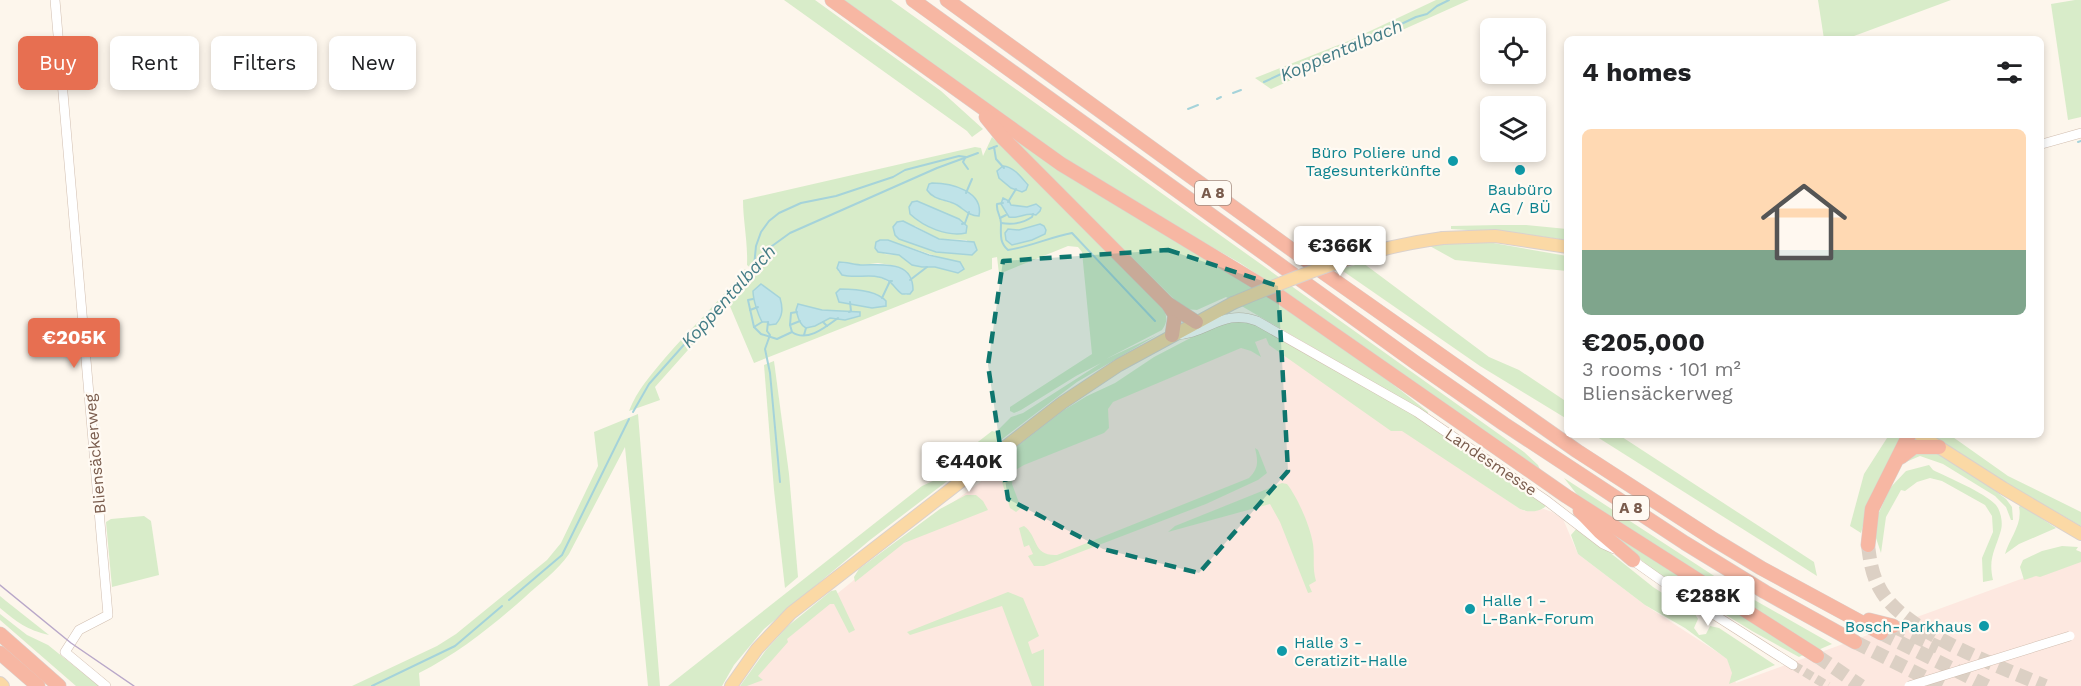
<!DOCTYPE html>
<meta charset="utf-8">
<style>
body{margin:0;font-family:"Work Sans",sans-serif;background:#f6f6f6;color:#202124;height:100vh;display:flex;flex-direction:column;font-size:22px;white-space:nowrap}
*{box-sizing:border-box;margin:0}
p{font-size:20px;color:#757577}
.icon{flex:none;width:33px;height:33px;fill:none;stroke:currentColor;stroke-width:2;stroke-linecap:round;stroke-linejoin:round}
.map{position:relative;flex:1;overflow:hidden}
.details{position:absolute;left:1564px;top:36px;width:480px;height:402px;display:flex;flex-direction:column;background:#fff;border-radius:9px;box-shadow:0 3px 9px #0003}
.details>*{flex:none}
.top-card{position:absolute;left:18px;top:36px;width:570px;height:54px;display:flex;gap:12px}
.buttons{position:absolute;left:1480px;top:18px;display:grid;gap:12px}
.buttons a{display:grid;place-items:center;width:66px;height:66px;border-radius:9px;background:#fff;box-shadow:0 3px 9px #0003;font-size:30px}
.price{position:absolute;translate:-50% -51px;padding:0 14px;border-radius:6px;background:#fff;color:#222;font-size:20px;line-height:39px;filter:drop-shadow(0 2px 3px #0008)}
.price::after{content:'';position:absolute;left:50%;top:36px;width:18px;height:14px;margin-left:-9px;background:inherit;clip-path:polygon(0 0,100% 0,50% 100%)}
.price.current{background:#e76f51;color:#fff}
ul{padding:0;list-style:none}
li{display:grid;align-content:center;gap:12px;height:318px;padding:0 18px}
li+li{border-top:2px solid #e0e0e0}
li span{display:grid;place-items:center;height:186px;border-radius:9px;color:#555}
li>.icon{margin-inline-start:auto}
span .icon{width:108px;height:108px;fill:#fffc;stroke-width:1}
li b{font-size:26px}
h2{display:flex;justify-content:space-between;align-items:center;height:72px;padding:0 18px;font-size:26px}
.pill{padding:0 21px;border-radius:9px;background:#fff;box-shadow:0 3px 9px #0003;font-size:21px;line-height:54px}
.pill.current{background:#e76f51;color:#fff}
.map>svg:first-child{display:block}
</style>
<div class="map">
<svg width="2081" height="686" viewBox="0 0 2081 686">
<rect width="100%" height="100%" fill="#fdf6ec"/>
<path fill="#fde8e0" d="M 1251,328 L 1520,509 L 1525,511 L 1544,509 L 1552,512 L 1563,519 L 1578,554 L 1645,605 L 1728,659 L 1736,683 L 2081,557 L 2081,686 L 742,686 L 777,643 L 904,539 L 1011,459 L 1101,397 Z"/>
<g fill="#d8ecc9" fill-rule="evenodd">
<path d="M 784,0 L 815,0 L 941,91 L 983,129 L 972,137 L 967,131 Z"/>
<path d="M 840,0 L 891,0 L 1524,452 L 1538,465 L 1542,474 L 1285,293 L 1240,263 L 1125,198 L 1033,138 Z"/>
<path d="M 1436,0 L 1469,0 L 1271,89 L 1255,78 L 1351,40 Z"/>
<path d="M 1818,0 L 1951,0 L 1846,39 L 1824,39 Z"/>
<path d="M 2075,0 L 2081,0 L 2081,117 L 2068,120 L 2051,4 Z"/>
<path d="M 992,137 L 1157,298 C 1164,309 1171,318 1162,330 L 1106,359 L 1157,335 L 1077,382 L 870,540 L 764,629 L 734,665 L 722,686 L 668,686 L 922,486 L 935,480 L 934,476 L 992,431 L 996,432 L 1011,417 L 1023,413 L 1101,363 L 1076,376 L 1021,410 L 1014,413 L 1010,411 L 1010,407 L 1092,354 L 1082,252 L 1078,247 L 1068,246 L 999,274 L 997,257 L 992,258 L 992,269 L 754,363 L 729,304 L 655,387 L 660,400 L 629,411 C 637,390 651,375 665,358 C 691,328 721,300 745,269 L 753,270 L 747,265 C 748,242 743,221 743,200 L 975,147 L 981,148 L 983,156 ZM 948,184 L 966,192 L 970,214 L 955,204 L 942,200 ZM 924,204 L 959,219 L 965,223 L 955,234 L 931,227 L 910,214 ZM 915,226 L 939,239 L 967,240 L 972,255 L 936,252 L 899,239 ZM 896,243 L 945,259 L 958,273 L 935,267 L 922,267 L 912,265 L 899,255 L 884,254 ZM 839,262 L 861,265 L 878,263 L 897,266 L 913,290 L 906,295 C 894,287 886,276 869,276 C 858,275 846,280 838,271 ZM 798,304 L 822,310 L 859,312 L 846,320 L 830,318 L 815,326 Z"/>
<path d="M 1013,138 C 1155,224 1299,308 1428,412 L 1428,414 L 1226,297 L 1197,310 L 1184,309 L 1012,139 Z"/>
<path d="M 1499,225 L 1526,225 L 1567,229 L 1567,240 L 1516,233 L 1451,229 L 1451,226 Z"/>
<path d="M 1482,241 L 1567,256 L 1567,271 L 1455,260 L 1428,245 Z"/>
<path d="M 1363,263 L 1489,357 L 1519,370 L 1567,402 L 1567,419 L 1480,366 L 1340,269 Z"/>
<path d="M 1249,320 L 1417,416 L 1547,505 C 1541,512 1529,513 1520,509 L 1402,431 L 1391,431 L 1269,345 L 1266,338 L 1255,342 L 1261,357 L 1251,351 L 1241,348 L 1113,402 L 1108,409 L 1109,428 L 1104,433 L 1024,465 L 1014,471 L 1012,484 L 1021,508 L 1016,512 L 1010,508 L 998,469 L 1002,458 L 1064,410 L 1087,396 L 1115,383 L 1154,357 L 1221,322 Z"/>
<path d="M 774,361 L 789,474 L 798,577 L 785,588 L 774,490 L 764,365 Z"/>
<path d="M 638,414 L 660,686 L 648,686 L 625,447 L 569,554 C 557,571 540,583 525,597 C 492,626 459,653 419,673 L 420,686 L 352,686 L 437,646 L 456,634 L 547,560 L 561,543 L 598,466 L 594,432 Z"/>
<path d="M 1594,435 L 1619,435 L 1814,562 L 1817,576 Z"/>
<path d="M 1883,435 L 1905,435 L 1905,442 L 1873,491 L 1861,533 L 1850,526 L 1864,474 L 1887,438 Z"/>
<path d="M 1930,435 L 1950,435 L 2008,476 L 2081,512 L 2081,526 L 2001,480 Z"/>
<path d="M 1255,448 L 1258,450 L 1267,473 L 1258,480 L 1206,504 L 1044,566 L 1034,566 L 1028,556 L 1033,554 L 1029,545 L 1024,547 L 1019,528 L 1024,526 C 1039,537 1032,556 1057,555 L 1249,478 C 1259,468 1258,461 1255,448 Z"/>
<path d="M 1912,453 L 1938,453 L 1979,479 L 2006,499 L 2012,507 L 2013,520 L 2011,520 L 2006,507 L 1995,496 L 1943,464 L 1920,456 L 1906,462 Z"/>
<path d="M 1929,465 L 1933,470 C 1947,477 1985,493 1995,504 C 2001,510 2003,523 2001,530 C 1995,551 1988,558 1993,580 L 1983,582 L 1982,558 L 1993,532 L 1992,516 L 1985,505 L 1942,481 L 1930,478 L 1917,482 L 1905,491 L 1901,490 L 1886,517 L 1881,553 L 1876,538 L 1876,519 L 1890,488 L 1906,471 Z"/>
<path d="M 1564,478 L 1728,585 L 1832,644 L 1818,650 L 1579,497 Z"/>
<path d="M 1282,483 L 1287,484 C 1298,498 1310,526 1313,544 C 1315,558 1312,567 1316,581 L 1309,585 L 1312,592 L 1308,593 L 1280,522 L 1270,504 L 1168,532 L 1175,526 Z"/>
<path d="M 966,495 L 976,495 L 983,501 L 988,510 L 904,543 L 855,582 L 854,577 L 859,569 L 940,509 Z"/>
<path d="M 2021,505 L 2056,528 L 2019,544 L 2005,554 C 2009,539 2023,524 2019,507 Z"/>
<path d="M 144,516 L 151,521 L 159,575 L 112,587 L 106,522 L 111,519 Z"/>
<path d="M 1599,524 L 1803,655 L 1799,657 L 1752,631 L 1653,570 Z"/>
<path d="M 1578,527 L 1653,587 L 1695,614 L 1698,619 L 1694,628 L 1699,635 L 1706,634 L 1710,626 L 1719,628 L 1775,665 L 1729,684 L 1732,673 L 1727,659 L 1685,628 L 1645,605 L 1578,554 L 1571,535 Z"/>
<path d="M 2062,546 L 2078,547 L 2076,550 L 2081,552 L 2081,562 L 2040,577 L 2036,576 L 2024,580 L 2020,567 L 2023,560 L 2042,551 Z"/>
<path d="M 836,590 L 855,630 L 849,633 L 834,604 L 830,604 L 787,639 L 788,642 L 758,676 L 763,680 L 747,686 L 740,686 L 766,650 L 788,626 L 831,591 Z"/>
<path d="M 1008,592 L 1023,598 L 1039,636 L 1028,642 L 1032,654 L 1044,649 L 1044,686 L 1032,686 L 1002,606 L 910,635 L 907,632 Z"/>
<path d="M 0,596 L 6,601 L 49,635 C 27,630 17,622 0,608 Z"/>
<path d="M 0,614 L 27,635 L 48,645 L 99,686 L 76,686 L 0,620 Z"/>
</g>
<g fill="#bfe3e8" stroke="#a5d3da" stroke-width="1.5">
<path d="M 1003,166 C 1014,167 1021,177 1028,185 L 1026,190 L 1022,192 L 1011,188 L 999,178 L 997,171 Z"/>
<path d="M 932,183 C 951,183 984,191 979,216 C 969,216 965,210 957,205 C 947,199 934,201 927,190 L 929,184 Z"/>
<path d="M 1003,198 L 1009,201 L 1011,205 L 1027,207 L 1036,204 L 1041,208 L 1040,211 L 1036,215 C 1026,212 1019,219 1009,217 L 1001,204 Z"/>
<path d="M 917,201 L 959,219 L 967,226 L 966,233 C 947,237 924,227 910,214 L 909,207 L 912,202 Z"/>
<path d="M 903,221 L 939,239 L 974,242 L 977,250 L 972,255 L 936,252 L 899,239 L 895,235 L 893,227 L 897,222 Z"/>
<path d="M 1040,224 L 1044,226 L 1046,230 L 1045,234 L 1032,240 L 1012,245 L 1006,240 L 1005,233 L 1008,229 L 1019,230 Z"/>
<path d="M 880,240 L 888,240 L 929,255 L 960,262 L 964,269 L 958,273 L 935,267 L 922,267 L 912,265 L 899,255 L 878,252 L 875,248 L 876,242 Z"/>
<path d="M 839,262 C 847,262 855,265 863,265 C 883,265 913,260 913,290 L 910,294 L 902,294 C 896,290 893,283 887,280 C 873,272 857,279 842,275 L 837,268 Z"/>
<path d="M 761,284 L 780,298 C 783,308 783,316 776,324 L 769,325 L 768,322 L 762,322 C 758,314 753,300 753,291 Z"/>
<path d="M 840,289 C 854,289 876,290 886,301 L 886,306 L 872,308 L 839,302 L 836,293 Z"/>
<path d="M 798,304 L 822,310 L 860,312 L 860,316 L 845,320 L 830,318 L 815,326 L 806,328 C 799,324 798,317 796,310 Z"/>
</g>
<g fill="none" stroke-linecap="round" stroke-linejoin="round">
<g stroke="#a5d3da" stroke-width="2">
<path d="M 1264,82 L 1292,69 L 1302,68 L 1348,49 L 1359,40 L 1376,36 L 1416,17 L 1427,14 L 1437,6 L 1449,0"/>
<path d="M 1233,93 L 1241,90"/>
<path d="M 1217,99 L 1221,97"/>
<path d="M 1188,109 L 1198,105"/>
<path d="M 2078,142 L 2081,141"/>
<path d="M 994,147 L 996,159 L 1004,168"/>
<path d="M 989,149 L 997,146"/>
<path d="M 965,158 L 963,162 L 968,169"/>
<path d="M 966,193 L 972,179"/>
<path d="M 1008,202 L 1016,189"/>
<path d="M 1003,203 L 997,204 C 996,212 1001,216 1001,223 C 1001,234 999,242 1008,250 C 1030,247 1050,237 1072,233 L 1155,321"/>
<path d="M 1000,218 L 1006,215"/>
<path d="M 1001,223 C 1012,225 1023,223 1032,217 L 1033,214"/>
<path d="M 962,224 L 965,223 L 969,212"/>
<path d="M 754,266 L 756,246 L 761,232 L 769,221 L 779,213 L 801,203 L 836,196 L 893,177 L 905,170 L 959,156 L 966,157"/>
<path d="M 910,280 L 927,267"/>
<path d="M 882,298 L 890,281 L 892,281"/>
<path d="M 753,299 L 748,300 L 754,327 L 761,334 L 777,339 L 792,332 C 807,343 827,326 838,318"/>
<path d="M 750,310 L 758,307"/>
<path d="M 849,312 L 851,311 L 850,302"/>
<path d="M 768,322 L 767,331 L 770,335 L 765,349 L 770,373 L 780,482"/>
<path d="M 823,322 L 827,326"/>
<path d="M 790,325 L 791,313 L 797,312"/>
<path d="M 754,327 L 762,322"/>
<path d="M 792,332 L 790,325 L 800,321"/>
<path d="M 804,335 L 806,328"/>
<path d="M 633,412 L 649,384 L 772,246 L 790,233 L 937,168 L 978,153"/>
<path d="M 509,600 L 562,555 L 629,419"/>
<path d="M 372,686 L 455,646 L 502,606"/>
</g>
<path stroke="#dcd0c4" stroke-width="9" stroke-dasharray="9 4.5" stroke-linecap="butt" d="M 1793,665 L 1828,686"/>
<g stroke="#dcd0c4" stroke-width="14" stroke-dasharray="14 7" stroke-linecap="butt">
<path d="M 1868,545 C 1870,561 1872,575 1880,589 C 1903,632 1999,666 2045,686"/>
<path d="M 1893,626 L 1938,647"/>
<path d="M 1881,633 L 1987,686"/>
<path d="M 1855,642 L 1942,686"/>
<path d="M 1817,656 L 1861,686"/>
</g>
<g stroke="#d1beb0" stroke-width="10">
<g id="minor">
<path d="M 55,0 L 108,615 L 79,630 L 65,652 L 106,686"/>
<path d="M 2042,144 L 2081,133"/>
<path d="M 1174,335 C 1206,335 1223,308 1257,321 L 1417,412 L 1547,501 L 1603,544 L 1614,549"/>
<path d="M 1628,557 L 1669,586 L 1793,665"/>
</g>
</g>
<g stroke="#dad1cd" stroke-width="14">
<g id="major">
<path d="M 1443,238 L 1495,236 L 1568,247"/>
<path d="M 1920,435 L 2003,488 L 2081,534"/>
<path d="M 0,683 L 3,686"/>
<path d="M 731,686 L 757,649 L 791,613 L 1062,403 L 1119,365 L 1233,303"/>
</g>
</g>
<g stroke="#dad1cd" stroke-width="15">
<g id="highway">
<path d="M 832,0 L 1061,164 L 1279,296 L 1566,496 L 1817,656"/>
<path d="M 913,0 L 1416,363 L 1504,424 L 1685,543 L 1765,592 L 1855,642"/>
<path d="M 947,0 L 1324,273 L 1577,451 L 1713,539 L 1761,568 L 1881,633"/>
<path d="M 986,117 L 1003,138 L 1168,304 L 1175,315 L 1172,335"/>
<path d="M 1170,305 L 1196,322"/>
<path d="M 1901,457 L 1914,447 L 1939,447"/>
<path d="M 1580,511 L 1600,532 L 1633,560"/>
<path d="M 1868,545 L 1872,509 L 1909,435"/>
<path d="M 1869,620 L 1893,626"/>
<path d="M 0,634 L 59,686"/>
<path d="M 0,653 L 38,686"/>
</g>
</g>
<use href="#minor" stroke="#fff" stroke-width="9"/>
<use href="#major" stroke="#fbd9a5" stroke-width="12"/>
<use href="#highway" stroke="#f7b7a3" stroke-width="14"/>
<path stroke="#b9a8c9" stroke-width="1.5" d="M 0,585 L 71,643 L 134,686"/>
<g stroke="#d1beb0" stroke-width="10" stroke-linecap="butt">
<path id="minor-bridge" d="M 1909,686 L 2070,636"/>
</g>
<g stroke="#dad1cd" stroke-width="14" stroke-linecap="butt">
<path id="major-bridge" d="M 1233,303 C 1305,273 1365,248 1443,238"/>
</g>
<use href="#minor-bridge" stroke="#fff" stroke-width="9"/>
<use href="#major-bridge" stroke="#fbd9a5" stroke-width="12"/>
</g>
<path fill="#0f766e" fill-opacity="0.2" stroke="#0f766e" stroke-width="4.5" stroke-dasharray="12 8" stroke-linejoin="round" d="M 1168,250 L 1278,286 L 1288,471 L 1199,573 L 1103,549 L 1008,499 L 988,365 L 1003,261 Z"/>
<g fill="#0f9aa8" stroke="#fffaf3" stroke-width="2">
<circle cx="1453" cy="161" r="6"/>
<circle cx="1520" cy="170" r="6"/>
<circle cx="1470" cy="609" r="6"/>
<circle cx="1984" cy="626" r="6"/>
<circle cx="1282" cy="651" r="6"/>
</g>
<g text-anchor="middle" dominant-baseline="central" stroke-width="4.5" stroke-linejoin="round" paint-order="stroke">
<g fill="#fffaf3" stroke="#a28b7f" stroke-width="1.5">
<rect x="1195" y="181" width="36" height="24" rx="4.5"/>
<rect x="1613" y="496" width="36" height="24" rx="4.5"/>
</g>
<g font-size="15" font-weight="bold" fill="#7a5c4d">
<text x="1213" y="193">A 8</text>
<text x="1631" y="508">A 8</text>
</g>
<g font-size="16" fill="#0d838f" stroke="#fffaf3" text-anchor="end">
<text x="1441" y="152">Büro Poliere und<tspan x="1441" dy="18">Tagesunterkünfte</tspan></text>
<text x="1520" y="189" text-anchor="middle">Baubüro<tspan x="1520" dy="18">AG / BÜ</tspan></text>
<text x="1482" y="600" text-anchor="start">Halle 1 -<tspan x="1482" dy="18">L-Bank-Forum</tspan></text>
<text x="1972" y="626">Bosch-Parkhaus</text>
<text x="1294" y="642" text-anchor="start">Halle 3 -<tspan x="1294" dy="18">Ceratizit-Halle</tspan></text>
</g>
<g font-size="16" fill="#7a5c4d" stroke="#fffaf3">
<text transform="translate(95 454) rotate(-95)">Bliensäckerweg</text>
<text transform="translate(1491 462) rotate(34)">Landesmesse</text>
</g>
<g font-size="18" font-style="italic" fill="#437c86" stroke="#fffaf3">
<text transform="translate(1341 50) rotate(-23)">Koppentalbach</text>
<text transform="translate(728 296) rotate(-48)">Koppentalbach</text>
</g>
</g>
</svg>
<div class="buttons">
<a><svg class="icon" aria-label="locate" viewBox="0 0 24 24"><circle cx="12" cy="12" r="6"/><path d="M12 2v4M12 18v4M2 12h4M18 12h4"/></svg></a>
<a><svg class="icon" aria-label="layers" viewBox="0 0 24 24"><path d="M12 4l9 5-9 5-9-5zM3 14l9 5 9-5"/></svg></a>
</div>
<b class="price" style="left:1340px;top:277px">€366K</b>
<b class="price current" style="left:74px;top:369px">€205K</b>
<b class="price" style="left:969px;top:493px">€440K</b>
<b class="price" style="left:1708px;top:627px">€288K</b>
<div class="top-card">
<a class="pill current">Buy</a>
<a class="pill">Rent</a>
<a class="pill">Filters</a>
<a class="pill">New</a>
</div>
<section class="details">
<h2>4 homes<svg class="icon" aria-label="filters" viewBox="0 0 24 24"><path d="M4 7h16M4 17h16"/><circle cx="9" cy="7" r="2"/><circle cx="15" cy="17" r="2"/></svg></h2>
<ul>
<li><span style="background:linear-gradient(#ffd9b3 65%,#7fa58c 0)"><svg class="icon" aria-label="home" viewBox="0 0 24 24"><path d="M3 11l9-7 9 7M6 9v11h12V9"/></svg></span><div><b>€205,000</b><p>3 rooms · 101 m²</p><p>Bliensäckerweg</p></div></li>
</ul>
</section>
</div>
